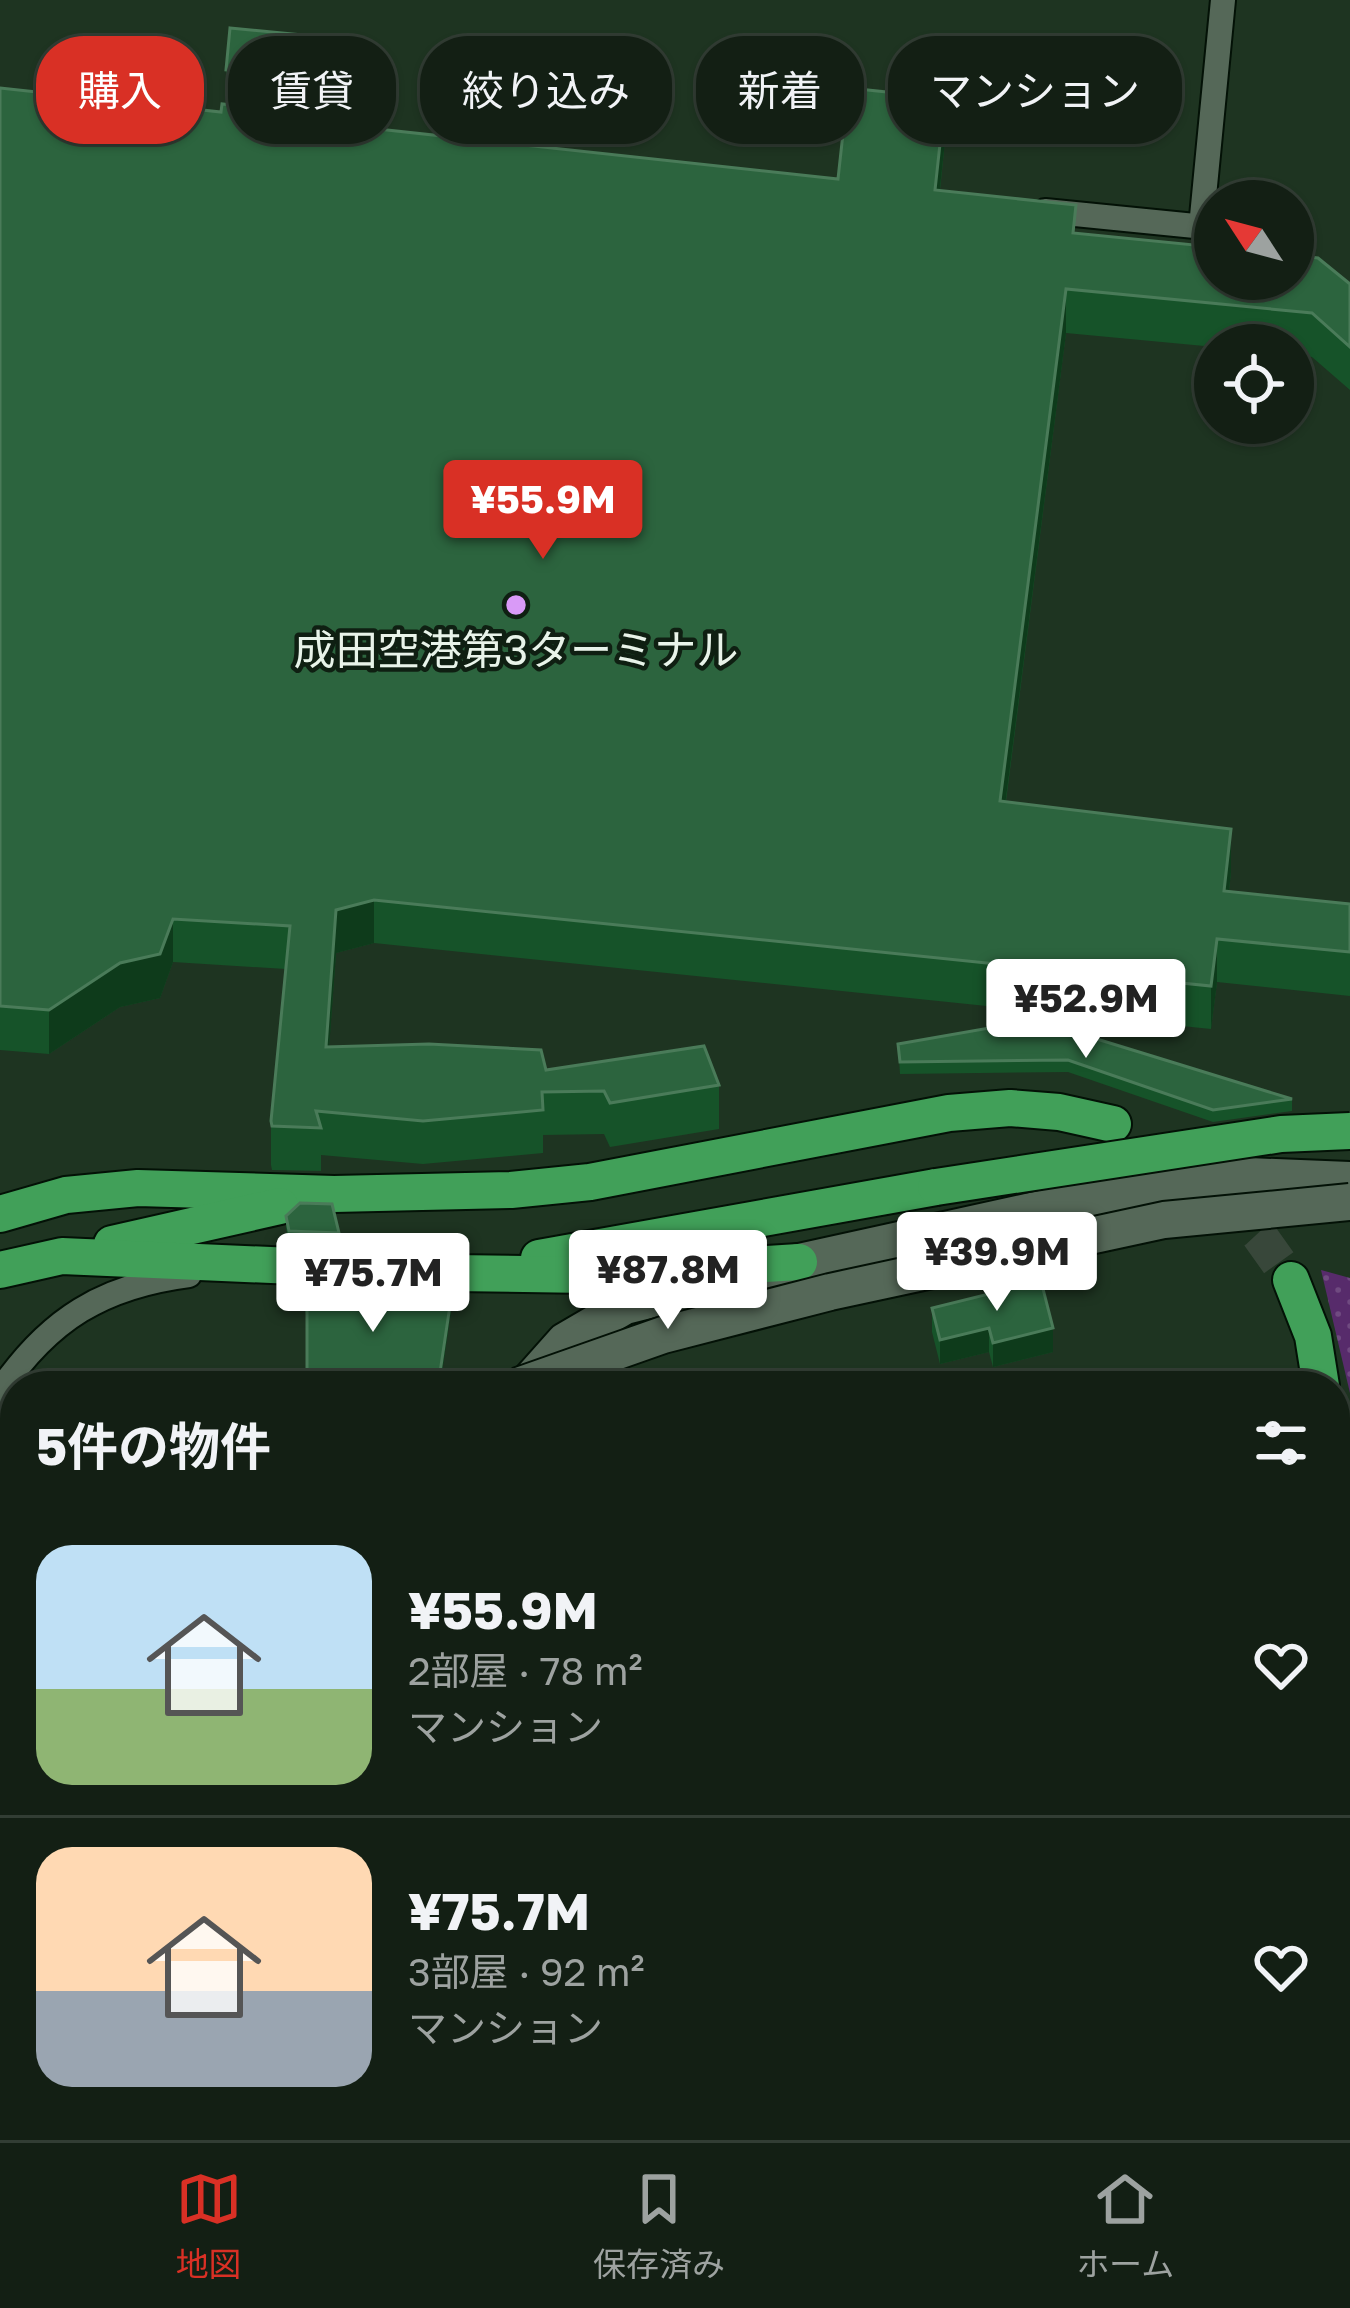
<!DOCTYPE html>
<html lang="ja">
<meta charset="utf-8">
<style>
body{margin:0;font-family:"Golos Text","Noto Sans JP",sans-serif;background:#1c271d;color:#f1f3f6;height:100vh;display:flex;flex-direction:column;font-size:45px;white-space:nowrap}
*{box-sizing:border-box;margin:0}
p{font-size:39px;color:#9da2a0}
.icon{flex:none;width:66px;height:66px;fill:none;stroke:currentColor;stroke-width:2;stroke-linecap:round;stroke-linejoin:round}
.map{position:relative;flex:1;overflow:hidden}
.side{position:absolute;left:0px;top:1371px;width:1350px;height:771px;display:flex;flex-direction:column;background:#131f14;border-radius:48px 48px 0 0;box-shadow:0 3px 9px #0004,0 0 0 3px #323d34}
.side>*{flex:none}
.banner{position:absolute;left:36px;top:36px;width:1278px;height:108px;display:flex;gap:24px}
.needle{width:78px;rotate:306deg}
.fabs{position:absolute;left:1194px;top:180px;display:grid;gap:24px}
.fabs a{display:grid;place-items:center;width:120px;height:120px;border-radius:50%;background:#131f14;box-shadow:0 3px 9px #0004,0 0 0 3px #323d34;font-size:60px}
.price{position:absolute;translate:-50% -102px;padding:0 27px;border-radius:12px;background:#fff;color:#222;font-size:39px;line-height:78px;filter:drop-shadow(0 3px 6px #0008)}
.price::after{content:'';position:absolute;left:50%;top:72px;width:36px;height:27px;margin-left:-18px;background:inherit;clip-path:polygon(0 0,100% 0,50% 100%)}
.price.selected{background:#d93025;color:#fff}
ul{padding:0;list-style:none}
li{display:flex;align-items:center;gap:36px;height:300px;padding:0 36px}
li+li{border-top:3px solid #323d34}
li span{display:grid;place-items:center;flex:none;width:336px;height:240px;border-radius:36px;color:#555}
li>.icon{margin-inline-start:auto}
span .icon{width:144px;height:144px;fill:#fffc;stroke-width:1}
li b{font-size:51px}
h2{display:flex;justify-content:space-between;align-items:center;height:144px;padding:0 36px;font-size:51px}
.pill{padding:0 42px;border-radius:48px;background:#131f14;box-shadow:0 3px 9px #0004,0 0 0 3px #323d34;font-size:42px;line-height:108px}
.pill.selected{background:#d93025;color:#fff}
.tab-bar{display:flex;justify-content:space-around;align-items:center;height:168px;border-top:3px solid #323d34;background:#131f14;font-size:33px;color:#9da2a0}
.tab-bar a{display:grid;justify-items:center;gap:6px}
.tab-bar .selected{color:#d93025}
.map>svg:first-child{display:block}
</style>
<div class="map">
<svg width="1350" height="2140" viewBox="0 0 1350 2140">
<defs>
<pattern id="grass-dots" width="8" height="8" patternUnits="userSpaceOnUse" patternTransform="scale(3)"><rect width="8" height="8" fill="#572b6b"/><path d="M2 2h.1M6 6h.1" fill="none" stroke="#6f4a80" stroke-width="1.8" stroke-linecap="round"/></pattern>
</defs>
<rect width="100%" height="100%" fill="#19291b"/>
<g fill="#1e3421" fill-rule="evenodd">
<path d="M 0,0 L 1350,0 L 1350,2140 L 1125,2140 L 1115,2127 L 1335,2127 L 1335,1386 L 15,1386 L 15,2127 L 776,2127 L 740,2140 L 0,2140 ZM 1215,201 L 1293,201 L 1293,279 L 1215,279 ZM 1215,345 L 1293,345 L 1293,423 L 1215,423 Z"/>
<path d="M 878,2127 L 1083,2127 L 1017,2140 L 951,2140 Z"/>
</g>
<path fill="url(#grass-dots)" d="M 1321,1270 L 1350,1278 L 1350,1393 Z"/>
<g fill="none" stroke-linecap="round" stroke-linejoin="round">
<path stroke="#38473a" stroke-width="36" stroke-dasharray="36 18" stroke-linecap="butt" d="M 1221,1194 L 1259,1235 L 1291,1280"/>
<g stroke="#031106" stroke-width="28">
<g id="service">
<path d="M 1045,211 L 1215,228"/>
<path d="M 1201,227 L 1223,0"/>
<path d="M 0,1391 C 49,1319 103,1286 189,1275"/>
<path d="M 1335,1750 L 1350,1750"/>
<path d="M 0,1979 L 15,1999"/>
<path d="M 142,2127 L 149,2140"/>
<path d="M 259,2127 L 265,2140"/>
<path d="M 844,2127 C 882,2136 918,2138 955,2127"/>
<path d="M 810,2140 L 851,2129"/>
</g>
</g>
<g stroke="#031106" stroke-width="40">
<g id="tertiary">
<path d="M 525,1386 L 565,1341 L 625,1306 L 799,1262 L 1113,1193 L 1248,1176 L 1350,1180"/>
<path d="M 1335,1843 L 1350,1888"/>
<path d="M 1335,2080 L 1350,2087"/>
<path d="M 1057,2140 L 1061,2127"/>
</g>
</g>
<g stroke="#031106" stroke-width="40">
<g id="trunk">
<path d="M 0,1214 L 66,1195 L 138,1188 L 334,1194 L 511,1190 L 590,1182 L 949,1113 L 1010,1108 L 1059,1112 L 1113,1124"/>
<path d="M 112,1244 L 280,1206"/>
<path d="M 539,1258 L 936,1187"/>
<path d="M 0,1270 L 62,1256 L 453,1273 L 588,1275 L 799,1262"/>
<path d="M 1291,1280 L 1313,1336 L 1321,1386"/>
</g>
</g>
<g stroke="#031106" stroke-width="40">
<g id="motorway">
<path d="M 0,2050 L 15,2058"/>
<path d="M 109,2127 L 121,2140"/>
</g>
</g>
<use href="#service" stroke="#556858" stroke-width="24"/>
<use href="#tertiary" stroke="#556858" stroke-width="36"/>
<use href="#trunk" stroke="#41a059" stroke-width="36"/>
<use href="#motorway" stroke="#3cae59" stroke-width="36"/>
<g stroke="#031106" stroke-width="40" stroke-linecap="butt">
<path id="tertiary-bridge" d="M 518,1386 L 663,1335 L 830,1292 L 1164,1220 L 1350,1202"/>
</g>
<g stroke="#031106" stroke-width="40" stroke-linecap="butt">
<path id="trunk-bridge" d="M 936,1187 L 1281,1134 L 1350,1131"/>
</g>
<use href="#tertiary-bridge" stroke="#556858" stroke-width="36"/>
<use href="#trunk-bridge" stroke="#41a059" stroke-width="36"/>
</g>
<g fill="#165329">
<path d="M 230,28 L 314,80 L 309,122 L 838,179 L 945,141 L 940,190 L 1076,233 L 1350,284 L 1350,390 L 1312,357 L 1293,355 L 1293,345 L 1215,345 L 1215,347 L 1066,333 L 1006,801 L 1231,872 L 1229,891 L 1350,904 L 1350,996 L 1217,982 L 1211,1029 L 374,943 L 336,953 L 329,1047 L 546,1070 L 719,1085 L 719,1129 L 610,1147 L 604,1134 L 543,1135 L 543,1153 L 423,1164 L 321,1155 L 321,1171 L 272,1170 L 271,1165 L 271,1121 L 286,969 L 173,962 L 160,998 L 120,1007 L 49,1054 L 0,1050 L 0,88 L 221,112 L 226,104 L 226,70 Z"/>
<path d="M 599,62 L 599,106 L 596,136 L 468,123 L 468,79 Z"/>
<path d="M 1035,1020 L 1292,1099 L 1292,1111 L 1213,1122 L 1068,1072 L 900,1074 L 898,1044 Z"/>
<path d="M 286,1216 L 339,1233 L 339,1246 L 289,1243 L 286,1228 Z"/>
<path d="M 300,1277 L 353,1291 L 452,1304 L 440,1386 L 307,1386 L 307,1319 L 300,1289 Z"/>
<path d="M 932,1308 L 1053,1352 L 993,1367 L 989,1352 L 940,1364 L 932,1332 Z"/>
<path d="M 15,1621 L 15,1769 L 0,1771 L 0,1622 Z"/>
<path d="M 177,2127 L 223,2127 L 231,2140 L 185,2140 Z"/>
</g>
<g fill="#0e3b1b">
<path d="M 314,36 L 314,80 L 309,122 L 309,78 Z"/>
<path d="M 599,62 L 599,106 L 596,136 L 596,92 Z"/>
<path d="M 945,98 L 945,141 L 935,233 L 935,190 Z"/>
<path d="M 1066,289 L 1066,333 L 1000,844 L 1000,801 Z"/>
<path d="M 1231,829 L 1231,872 L 1224,934 L 1224,891 Z"/>
<path d="M 374,900 L 374,943 L 336,953 L 326,1090 L 326,1047 L 336,910 Z"/>
<path d="M 173,919 L 173,962 L 160,998 L 120,1007 L 49,1054 L 49,1010 Z"/>
<path d="M 1217,939 L 1217,982 L 1211,1029 L 1211,986 Z"/>
<path d="M 452,1292 L 452,1304 L 440,1386 L 438,1386 Z"/>
<path d="M 989,1328 L 989,1352 L 940,1364 L 940,1340 Z"/>
<path d="M 1053,1328 L 1053,1352 L 993,1367 L 993,1343 Z"/>
</g>
<g fill="#2c643e" stroke="#4a7b59" stroke-width="3">
<path d="M 230,28 L 314,36 L 309,78 L 226,70 Z"/>
<path d="M 471,49 L 599,62 L 596,92 L 468,79 Z"/>
<path d="M 0,88 L 221,112 L 222,104 L 305,112 L 304,121 L 838,179 L 848,88 L 945,98 L 935,190 L 1076,205 L 1073,233 L 1215,247 L 1215,279 L 1293,279 L 1293,255 L 1318,258 L 1350,284 L 1350,347 L 1312,313 L 1066,289 L 1000,801 L 1231,829 L 1224,891 L 1350,904 L 1350,952 L 1217,939 L 1211,986 L 374,900 L 336,910 L 326,1047 L 429,1044 L 541,1050 L 546,1070 L 704,1046 L 719,1085 L 610,1103 L 604,1091 L 542,1092 L 543,1110 L 423,1121 L 316,1111 L 321,1128 L 272,1126 L 271,1121 L 290,926 L 173,919 L 160,954 L 120,963 L 49,1010 L 0,1006 Z"/>
<path d="M 1035,1020 L 1292,1099 L 1213,1110 L 1068,1060 L 900,1062 L 898,1044 Z"/>
<path d="M 300,1203 L 332,1204 L 339,1233 L 289,1231 L 286,1216 Z"/>
<path d="M 300,1277 L 351,1279 L 353,1291 L 452,1292 L 438,1386 L 307,1386 L 307,1307 Z"/>
<path d="M 1041,1281 L 1053,1328 L 993,1343 L 989,1328 L 940,1340 L 932,1308 Z"/>
<path d="M 15,1621 L 15,1757 L 0,1758 L 0,1622 Z"/>
<path d="M 184,2127 L 223,2127 L 231,2140 L 193,2140 Z"/>
</g>
<circle fill="#d99af7" stroke="#0f1f12" stroke-width="4.5" cx="516" cy="605" r="12"/>
<g text-anchor="middle" dominant-baseline="central" stroke-width="9" stroke-linejoin="round" paint-order="stroke">
<g font-size="42" fill="#e8f3e9" stroke="#0f1f12">
<text x="516" y="649">成田空港第3ターミナル</text>
</g>
</g>
</svg>
<div class="fabs">
<a><svg class="needle" viewBox="-14 -14 28 28"><path d="M0-13l5 13h-10z" fill="#e53935"/><path d="M0 13l5-13h-10z" fill="#9da2a0"/></svg></a>
<a><svg class="icon" aria-label="locate" viewBox="0 0 24 24"><circle cx="12" cy="12" r="6"/><path d="M12 2v4M12 18v4M2 12h4M18 12h4"/></svg></a>
</div>
<b class="price selected" style="left:543px;top:562px">¥55.9M</b>
<b class="price" style="left:1086px;top:1061px">¥52.9M</b>
<b class="price" style="left:997px;top:1314px">¥39.9M</b>
<b class="price" style="left:668px;top:1332px">¥87.8M</b>
<b class="price" style="left:373px;top:1335px">¥75.7M</b>
<div class="banner">
<a class="pill selected">購入</a>
<a class="pill">賃貸</a>
<a class="pill">絞り込み</a>
<a class="pill">新着</a>
<a class="pill">マンション</a>
</div>
<section class="side">
<h2>5件の物件<svg class="icon" aria-label="filters" viewBox="0 0 24 24"><path d="M4 7h16M4 17h16"/><circle cx="9" cy="7" r="2"/><circle cx="15" cy="17" r="2"/></svg></h2>
<ul>
<li><span style="background:linear-gradient(#bfe0f5 60%,#8fb573 0)"><svg class="icon" aria-label="home" viewBox="0 0 24 24"><path d="M3 11l9-7 9 7M6 9v11h12V9"/></svg></span><div><b>¥55.9M</b><p>2部屋 · 78 m²</p><p>マンション</p></div><svg class="icon" aria-label="heart" viewBox="0 0 24 24"><path d="M12 20l-8-8c-3-5 5-10 8-4 3-6 11-1 8 4z"/></svg></li>
<li><span style="background:linear-gradient(#ffd9b3 60%,#9aa5b1 0)"><svg class="icon" aria-label="home" viewBox="0 0 24 24"><path d="M3 11l9-7 9 7M6 9v11h12V9"/></svg></span><div><b>¥75.7M</b><p>3部屋 · 92 m²</p><p>マンション</p></div><svg class="icon" aria-label="heart" viewBox="0 0 24 24"><path d="M12 20l-8-8c-3-5 5-10 8-4 3-6 11-1 8 4z"/></svg></li>
</ul>
</section>
</div>
<nav class="tab-bar">
<a class="selected"><svg class="icon" aria-label="map" viewBox="0 0 24 24"><path d="M3 6l6-2 6 2 6-2v14l-6 2-6-2-6 2zM9 4v14M15 6v14"/></svg>地図</a>
<a><svg class="icon" aria-label="saved" viewBox="0 0 24 24"><path d="M7 4h10v16l-5-4-5 4z"/></svg>保存済み</a>
<a><svg class="icon" aria-label="home" viewBox="0 0 24 24"><path d="M3 11l9-7 9 7M6 9v11h12V9"/></svg>ホーム</a>
</nav>
